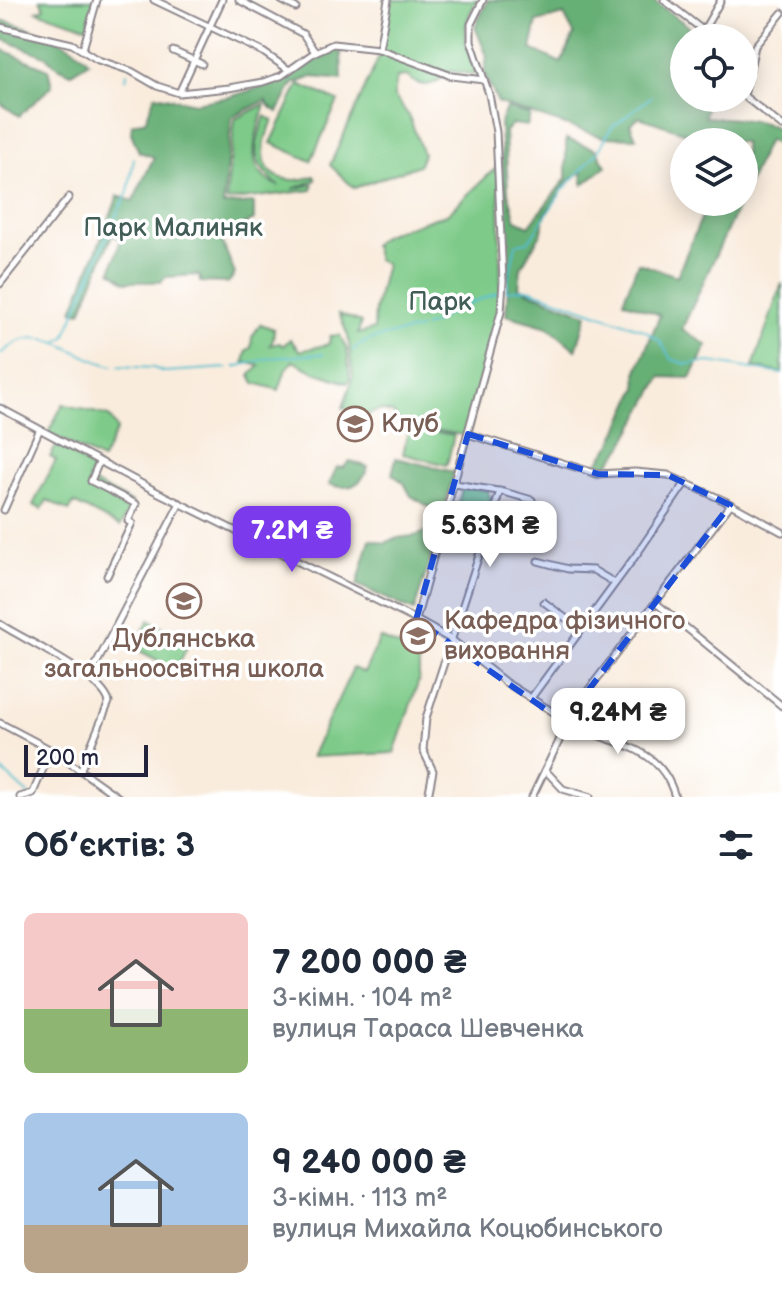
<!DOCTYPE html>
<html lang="uk">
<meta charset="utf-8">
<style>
body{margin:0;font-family:"Balsamiq Sans",sans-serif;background:#f6f6f7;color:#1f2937;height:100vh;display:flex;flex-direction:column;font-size:30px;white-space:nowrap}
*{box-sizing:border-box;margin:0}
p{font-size:26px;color:#747a83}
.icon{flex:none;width:44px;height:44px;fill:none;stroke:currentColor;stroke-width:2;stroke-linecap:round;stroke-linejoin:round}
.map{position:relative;height:797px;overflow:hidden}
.sheet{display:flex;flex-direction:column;background:#fff;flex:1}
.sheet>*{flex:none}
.controls{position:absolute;left:670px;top:24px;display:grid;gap:16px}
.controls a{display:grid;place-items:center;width:88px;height:88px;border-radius:50%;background:#fff;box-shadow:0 4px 20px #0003;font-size:40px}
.scale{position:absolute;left:24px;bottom:20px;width:124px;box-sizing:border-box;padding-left:8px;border:4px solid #22223b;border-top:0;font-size:22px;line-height:28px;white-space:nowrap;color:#22223b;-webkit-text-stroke:6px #fff;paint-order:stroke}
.price{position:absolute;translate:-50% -68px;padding:0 18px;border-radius:16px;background:#fff;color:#222;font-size:26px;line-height:52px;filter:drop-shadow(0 2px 4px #0008)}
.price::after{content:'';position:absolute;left:50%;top:48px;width:24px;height:18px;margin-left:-12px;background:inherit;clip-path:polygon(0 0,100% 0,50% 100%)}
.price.active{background:#7c3aed;color:#fff}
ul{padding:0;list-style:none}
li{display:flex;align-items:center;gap:24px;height:200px;padding:0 24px}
li span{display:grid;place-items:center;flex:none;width:224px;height:160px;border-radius:12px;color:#555}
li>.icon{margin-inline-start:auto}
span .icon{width:96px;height:96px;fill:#fffc;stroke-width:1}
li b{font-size:34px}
h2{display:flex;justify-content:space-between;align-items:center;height:96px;padding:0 24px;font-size:34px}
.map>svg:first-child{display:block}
</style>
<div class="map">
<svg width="782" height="797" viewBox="0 0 782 797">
<rect width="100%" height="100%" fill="#fff"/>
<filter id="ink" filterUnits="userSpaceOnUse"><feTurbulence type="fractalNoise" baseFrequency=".0125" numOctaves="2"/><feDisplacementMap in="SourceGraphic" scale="16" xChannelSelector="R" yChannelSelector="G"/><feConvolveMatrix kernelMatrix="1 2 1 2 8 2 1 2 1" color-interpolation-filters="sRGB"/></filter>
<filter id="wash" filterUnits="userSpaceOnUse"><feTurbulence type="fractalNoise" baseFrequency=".006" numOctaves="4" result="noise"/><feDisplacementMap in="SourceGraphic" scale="32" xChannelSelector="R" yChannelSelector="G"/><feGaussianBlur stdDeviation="1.8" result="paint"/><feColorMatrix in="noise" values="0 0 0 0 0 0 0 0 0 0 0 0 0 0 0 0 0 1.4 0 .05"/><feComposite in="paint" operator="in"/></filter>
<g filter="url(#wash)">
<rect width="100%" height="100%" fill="#f9ecdd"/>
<g fill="#7ecb89" stroke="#507662" stroke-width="2">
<path d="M 40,0 L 94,0 L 87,27 L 37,11 L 45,8 Z"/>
<path d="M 385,0 L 477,0 C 458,31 465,44 477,75 L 450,71 C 437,84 423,92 407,76 L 397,77 L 394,96 L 409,116 L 423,154 L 419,165 L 354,188 L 330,165 L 380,55 L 388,3 Z"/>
<path d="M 299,84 L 338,101 L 311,161 L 271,143 Z"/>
<path d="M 265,104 C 257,133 240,172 279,186 C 250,162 253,151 265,116 L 273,120 C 269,130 263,141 264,152 C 264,181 293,184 314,176 L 316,180 L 293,189 L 313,184 L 312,190 L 226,201 L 235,119 Z"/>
<path d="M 499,165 L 501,311 L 468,436 L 401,424 L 393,413 L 379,410 L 365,416 L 343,408 L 353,377 L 348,336 L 339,314 L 361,322 L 358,334 L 374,329 L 375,309 L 386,264 L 377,260 L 373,245 L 384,235 L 447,214 Z"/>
<path d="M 782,283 L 782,373 L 753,367 Z"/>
<path d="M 260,324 L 274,329 L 273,340 L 270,345 L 280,343 L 283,346 L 290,339 L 300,351 L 329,344 L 330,336 L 340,335 L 347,350 L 350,379 L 347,383 L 315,372 L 293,361 L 286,369 L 279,390 L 254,383 L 250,375 L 260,366 L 244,362 L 247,350 L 251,348 L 252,337 Z"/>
<path d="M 63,404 L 109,416 L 117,429 L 102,460 L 48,433 Z"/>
<path d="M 409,428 L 454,435 L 447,465 L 403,454 Z"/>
<path d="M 57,445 L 95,464 L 88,480 L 132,503 L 120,527 L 74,503 L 69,511 L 47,500 L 42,509 L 33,505 L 56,460 L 50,457 Z"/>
<path d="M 463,486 L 489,491 L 488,496 L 492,497 L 481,537 L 451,528 Z"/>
<path d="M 149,620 L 190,641 L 176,670 L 134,648 Z"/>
<path d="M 380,638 L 419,655 L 419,680 L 394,753 L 311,757 L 353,668 L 364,673 Z"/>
</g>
<g fill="#66af75" stroke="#446858" stroke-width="2" fill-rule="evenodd">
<path d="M 488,0 L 652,0 L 705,38 L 684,38 L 684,98 L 707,98 L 705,117 C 729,119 762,117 782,131 L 782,148 L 768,140 L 744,193 L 744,142 L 713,142 L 639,117 L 630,124 L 636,138 L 602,137 L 498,103 L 484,73 L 487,56 L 475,27 ZM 564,15 L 574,34 L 561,63 L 531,49 L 537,22 Z"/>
<path d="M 0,20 C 26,26 73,41 89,62 L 71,73 L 56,66 L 47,57 L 0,38 Z"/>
<path d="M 0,46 L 3,50 L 48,69 L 52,86 L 19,116 L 0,103 Z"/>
<path d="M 341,48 L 342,80 L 313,77 L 293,84 L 278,112 L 269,106 L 266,100 L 232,117 L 223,205 L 254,203 L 254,220 L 220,236 L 235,274 L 228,283 L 200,282 L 199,275 L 166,277 L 161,282 L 126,282 L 111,271 L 121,239 L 112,235 L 81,312 L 73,310 L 118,196 L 133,201 L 154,157 L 139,152 L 131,133 L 132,124 L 146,120 L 155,95 L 195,103 L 229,97 L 285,80 L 318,58 Z"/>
<path d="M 506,108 L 530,115 L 527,126 L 513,124 L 505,131 L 508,192 L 516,220 L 529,226 L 566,178 L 566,139 L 596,149 L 606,166 L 583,185 L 582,172 L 567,182 L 545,215 L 542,232 L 521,267 L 519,288 L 587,314 L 576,350 L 548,327 L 506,315 L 508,287 L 500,123 Z"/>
<path d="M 708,202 L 740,202 L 682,329 L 707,345 L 691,378 L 661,377 L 623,446 L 603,471 L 594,468 L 612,443 L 637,388 L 636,373 L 660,315 L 623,301 L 638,263 L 677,276 Z"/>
<path d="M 396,458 L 454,472 L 441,522 L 434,520 L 431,508 L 411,496 L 404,483 L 392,474 Z"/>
<path d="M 350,461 L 368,467 C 362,486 348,491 329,484 L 337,467 L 343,468 Z"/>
<path d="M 430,529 L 439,532 L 438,535 L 414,611 L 357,585 L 370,539 L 385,543 C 405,532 411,542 430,529 Z"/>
</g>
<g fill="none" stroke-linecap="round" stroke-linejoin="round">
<g stroke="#54becf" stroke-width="2">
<path d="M 126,79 L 127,73"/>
<path d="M 652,96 L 611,128 L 598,152 L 563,190 L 528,242 L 516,244 L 506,291 L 528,289 L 644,330 L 660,341 L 671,359 L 686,364 L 710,362 L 782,374"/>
<path d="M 424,327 L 437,322 L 453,310 L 499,292"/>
<path d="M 56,343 L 65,337 L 113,222 L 128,192 L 134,158"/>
<path d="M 353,350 C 369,335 399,334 419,329"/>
<path d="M 0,354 C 7,350 14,342 22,340 C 55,331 82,361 113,366"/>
<path d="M 118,366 L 153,368 L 164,372 L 228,368"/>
<path d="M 235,367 L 270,358 L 323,354"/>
<path d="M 0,769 L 28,794"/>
</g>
</g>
</g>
<g filter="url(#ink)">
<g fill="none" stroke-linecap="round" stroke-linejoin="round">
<g stroke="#8e878c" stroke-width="9">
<g id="minor">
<path d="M 154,0 L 263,52 L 289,70"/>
<path d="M 239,0 L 303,34 L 315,52"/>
<path d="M 281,0 L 296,8"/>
<path d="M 664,0 L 713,38"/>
<path d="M 782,13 L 755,46 L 744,96 L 782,126"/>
<path d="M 0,27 L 72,44 L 98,60 L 131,71 L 157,86 L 179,93 L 229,88 L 263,82 L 281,76 L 315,52 L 333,44 L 379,49 L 452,76 L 484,80"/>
<path d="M 703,31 L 721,0"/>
<path d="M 83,49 L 97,0"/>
<path d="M 379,49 L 388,0"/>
<path d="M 173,51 L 202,64"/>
<path d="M 179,93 L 222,0"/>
<path d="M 0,284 L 69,197"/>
<path d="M 0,408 L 159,493 L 416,620 L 452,640 L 505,682 L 558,715 C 562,723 565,722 572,725 C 612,745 660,743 675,797"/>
<path d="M 468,434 L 598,474 L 635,472 L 668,475 L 725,501 L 782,532"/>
<path d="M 99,462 L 91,481 L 136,504 L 128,521 L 132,523 L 107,576"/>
<path d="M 455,484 L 504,492 L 532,500"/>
<path d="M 4,510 L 39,431"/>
<path d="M 538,561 L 568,569 L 593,570 L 615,583"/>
<path d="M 544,602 L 580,629"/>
<path d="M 656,603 L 782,706"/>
<path d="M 416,620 L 501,312 L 503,281 L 496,132 L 489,94 L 471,41 L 471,24 L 483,0"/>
<path d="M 0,624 C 25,640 102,676 109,702 L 81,769"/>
<path d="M 89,678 L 180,503"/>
<path d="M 531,698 L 639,551 L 686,482"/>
<path d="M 564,722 L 730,505"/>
<path d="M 0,723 L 53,751 L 118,797"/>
<path d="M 545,770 L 563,789 L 590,797"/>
<path d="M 20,797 L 33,793 L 48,757 L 53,751"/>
<path d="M 428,797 L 433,771 L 423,750 L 426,718 L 500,491"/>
<path d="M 532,797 L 560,739 L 561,721"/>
</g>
</g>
<use href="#minor" stroke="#fff" stroke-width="5"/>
</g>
</g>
<path fill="#1d4ed8" fill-opacity="0.2" stroke="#1d4ed8" stroke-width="6" stroke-dasharray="16 10" stroke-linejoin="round" d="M 468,434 L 598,474 L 668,475 L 730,505 L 564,722 L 416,620 Z"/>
<defs>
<g id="university-ring" transform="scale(1.8)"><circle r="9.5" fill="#fff" stroke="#8d6e63" stroke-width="1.5"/><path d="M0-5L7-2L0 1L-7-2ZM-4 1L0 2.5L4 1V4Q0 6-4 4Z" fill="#8d6e63"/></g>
</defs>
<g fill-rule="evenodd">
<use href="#university-ring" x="355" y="424"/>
<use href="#university-ring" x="184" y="601"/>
<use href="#university-ring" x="418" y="636"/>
</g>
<g text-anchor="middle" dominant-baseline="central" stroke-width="7" stroke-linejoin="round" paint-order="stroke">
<g font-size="26" fill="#425d56" stroke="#fff">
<text x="173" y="228">Парк Малиняк</text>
<text x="440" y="302">Парк</text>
</g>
<g font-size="26" fill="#785e54" stroke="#fff" text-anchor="start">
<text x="381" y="424">Клуб</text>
<text x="444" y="621">Кафедра фізичного<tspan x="444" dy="30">виховання</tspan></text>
<text x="184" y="639" text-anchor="middle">Дублянська<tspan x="184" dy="30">загальноосвітня школа</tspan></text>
</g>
</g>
</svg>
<div class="controls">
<a><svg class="icon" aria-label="locate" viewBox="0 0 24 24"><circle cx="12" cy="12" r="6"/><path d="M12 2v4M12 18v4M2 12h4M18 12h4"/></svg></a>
<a><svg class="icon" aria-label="layers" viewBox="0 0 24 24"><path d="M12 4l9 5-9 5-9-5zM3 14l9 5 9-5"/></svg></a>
</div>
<div class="scale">200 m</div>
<b class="price" style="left:490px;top:569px">5.63M ₴</b>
<b class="price active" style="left:292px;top:574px">7.2M ₴</b>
<b class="price" style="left:618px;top:756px">9.24M ₴</b>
</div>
<section class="sheet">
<h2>Об’єктів: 3<svg class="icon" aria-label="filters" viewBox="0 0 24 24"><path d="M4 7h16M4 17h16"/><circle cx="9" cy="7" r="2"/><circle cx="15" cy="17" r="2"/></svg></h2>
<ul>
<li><span style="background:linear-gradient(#f6c9c9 60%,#8fb573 0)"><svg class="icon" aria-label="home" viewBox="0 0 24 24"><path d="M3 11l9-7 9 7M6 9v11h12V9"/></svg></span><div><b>7 200 000 ₴</b><p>3-кімн. · 104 m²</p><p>вулиця Тараса Шевченка</p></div></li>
<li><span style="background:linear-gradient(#a9c7e8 70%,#b9a48a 0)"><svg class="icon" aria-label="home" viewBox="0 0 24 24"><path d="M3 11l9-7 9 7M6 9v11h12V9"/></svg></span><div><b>9 240 000 ₴</b><p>3-кімн. · 113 m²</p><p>вулиця Михайла Коцюбинського</p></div></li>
</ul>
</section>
